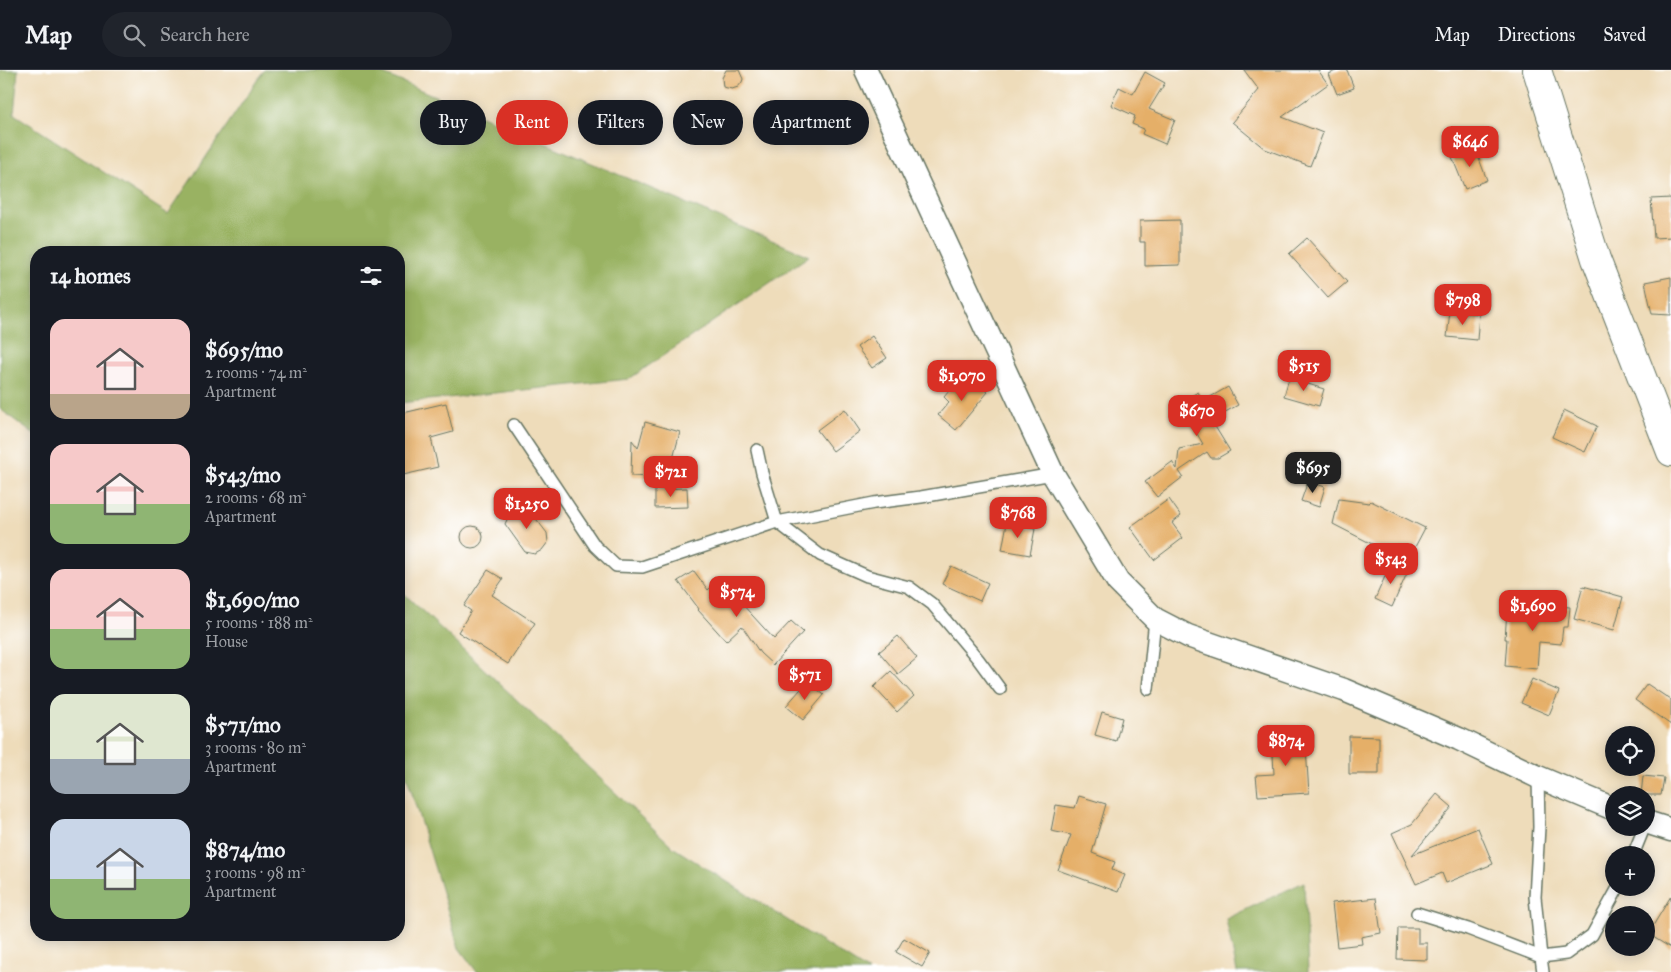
<!DOCTYPE html>
<meta charset="utf-8">
<style>
body{margin:0;font-family:"IM FELL Great Primer",serif;background:#20242c;color:#f1f3f6;height:100vh;display:flex;flex-direction:column;font-size:19px;white-space:nowrap}
*{box-sizing:border-box;margin:0}
p{font-size:16px;color:#9ea1a6}
.icon{flex:none;width:28px;height:28px;fill:none;stroke:currentColor;stroke-width:2;stroke-linecap:round;stroke-linejoin:round}
.map{position:relative;flex:1;overflow:hidden}
.panel{position:absolute;left:30px;top:176px;width:375px;height:695px;display:flex;flex-direction:column;background:#171b24;border-radius:20px;box-shadow:0 2px 12px #0003}
.panel>*{flex:none}
.banner{position:absolute;left:420px;top:30px;width:475px;height:45px;display:flex;gap:10px}
.fabs{position:absolute;left:1605px;top:656px;display:grid;gap:10px}
.fabs a{display:grid;place-items:center;width:50px;height:50px;border-radius:50%;background:#171b24;box-shadow:0 2px 12px #0003;font-size:25px}
.price{position:absolute;translate:-50% -42px;padding:0 11px;border-radius:10px;background:#d93025;color:#fff;font-size:16px;line-height:32px;filter:drop-shadow(0 1px 2px #0008)}
.price::after{content:'';position:absolute;left:50%;top:30px;width:15px;height:11px;margin-left:-8px;background:inherit;clip-path:polygon(0 0,100% 0,50% 100%)}
.price.selected{background:#222;color:#fff}
ul{padding:0;list-style:none}
li{display:flex;align-items:center;gap:15px;height:125px;padding:0 20px}
li span{display:grid;place-items:center;flex:none;width:140px;height:100px;border-radius:15px;color:#555}
li>.icon{margin-inline-start:auto}
span .icon{width:60px;height:60px;fill:#fffc;stroke-width:1}
li b{font-size:21px}
h2{display:flex;justify-content:space-between;align-items:center;height:60px;padding:0 20px;font-size:21px}
.chip{padding:0 18px;border-radius:22px;background:#171b24;box-shadow:0 2px 12px #0003;font-size:18px;line-height:45px}
.chip.selected{background:#d93025;color:#fff}
header{display:flex;align-items:center;gap:30px;box-sizing:border-box;height:70px;padding:0 25px;background:#171b24;border-bottom:1px solid #363941}
header strong{font-size:24px}
nav{display:flex;gap:28px;margin-inline-start:auto;font-size:18px}
.search{width:350px;height:45px;background:#20242c;display:flex;align-items:center;gap:12px;box-sizing:border-box;padding:0 18px;border-radius:28px;color:#9ea1a6;font-size:19px}
.map>svg:first-child{display:block}
</style>
<header>
<strong>Map</strong>
<div class="search"><svg class="icon" aria-label="search" viewBox="0 0 24 24"><circle cx="10" cy="10" r="6"/><path d="M15 15l6 6"/></svg>Search here</div>
<nav><a>Map</a><a>Directions</a><a>Saved</a></nav>
</header>
<div class="map">
<svg width="1671" height="902" viewBox="0 0 1671 902">
<rect width="100%" height="100%" fill="#fff"/>
<filter id="ink" filterUnits="userSpaceOnUse"><feTurbulence type="fractalNoise" baseFrequency=".02" numOctaves="2"/><feDisplacementMap in="SourceGraphic" scale="10" xChannelSelector="R" yChannelSelector="G"/><feConvolveMatrix kernelMatrix="1 2 1 2 8 2 1 2 1" color-interpolation-filters="sRGB"/></filter>
<filter id="wash" filterUnits="userSpaceOnUse"><feTurbulence type="fractalNoise" baseFrequency=".0096" numOctaves="4" result="noise"/><feDisplacementMap in="SourceGraphic" scale="20" xChannelSelector="R" yChannelSelector="G"/><feGaussianBlur stdDeviation="1.12" result="paint"/><feColorMatrix in="noise" values="0 0 0 0 0 0 0 0 0 0 0 0 0 0 0 0 0 1.4 0 .05"/><feComposite in="paint" operator="in"/></filter>
<g filter="url(#wash)">
<rect width="100%" height="100%" fill="#eedcba"/>
<g fill="#99b262" stroke="#5c784b">
<path d="M 0,0 L 18,0 L 14,44 L 168,144 L 264,0 L 374,0 L 809,186 L 629,309 L 399,333 L 399,182 L 36,182 L 36,366 L 0,339 Z"/>
<path d="M 399,519 L 674,778 L 869,902 L 477,902 L 459,878 L 403,694 L 399,683 Z"/>
<path d="M 1304,812 L 1308,902 L 1237,902 L 1226,849 Z"/>
</g>
<g id="blocks">
<g fill="#e5af68">
<path d="M 726,0 L 739,0 L 743,9 L 742,12 L 738,17 L 732,19 L 723,17 L 722,8 Z"/>
<path d="M 1244,0 L 1318,0 L 1328,14 L 1282,47 L 1323,63 L 1310,96 L 1265,79 L 1232,52 L 1259,20 Z"/>
<path d="M 1338,0 L 1347,0 L 1354,18 L 1337,24 L 1329,4 Z"/>
<path d="M 1145,2 L 1165,13 L 1149,39 L 1175,50 L 1165,74 L 1142,64 L 1144,59 L 1132,54 L 1135,46 L 1111,35 L 1119,17 L 1133,24 Z"/>
<path d="M 707,32 L 718,59 L 694,68 L 684,40 Z"/>
<path d="M 1475,78 L 1487,110 L 1465,119 L 1452,87 Z"/>
<path d="M 1671,128 L 1671,167 L 1654,168 L 1651,129 Z"/>
<path d="M 1180,150 L 1180,195 L 1145,196 L 1145,172 L 1140,172 L 1140,151 Z"/>
<path d="M 1307,168 L 1347,212 L 1328,228 L 1289,184 Z"/>
<path d="M 1671,207 L 1671,245 L 1652,244 L 1645,212 Z"/>
<path d="M 1450,241 L 1479,244 L 1477,270 L 1447,267 Z"/>
<path d="M 872,266 L 887,288 L 872,298 L 857,277 Z"/>
<path d="M 969,307 L 988,322 L 956,360 L 938,345 L 949,332 L 944,327 L 955,314 L 959,317 Z"/>
<path d="M 1289,308 L 1324,319 L 1319,336 L 1284,326 Z"/>
<path d="M 1228,317 L 1238,335 L 1211,350 L 1230,381 L 1218,388 L 1211,388 L 1207,382 L 1179,401 L 1183,407 L 1157,427 L 1145,412 L 1172,392 L 1177,399 L 1179,379 L 1203,374 L 1179,333 L 1198,322 L 1203,331 Z"/>
<path d="M 446,333 L 453,362 L 431,368 L 438,397 L 399,406 L 399,344 Z"/>
<path d="M 845,339 L 860,361 L 833,381 L 817,360 Z"/>
<path d="M 1564,340 L 1597,356 L 1585,382 L 1552,367 Z"/>
<path d="M 645,352 L 680,362 L 668,408 L 631,406 L 632,370 L 638,378 Z"/>
<path d="M 1308,411 L 1325,417 L 1319,437 L 1301,431 Z"/>
<path d="M 687,418 L 688,437 L 655,438 L 655,419 Z"/>
<path d="M 1169,429 L 1181,446 L 1172,453 L 1183,468 L 1154,490 L 1130,457 Z"/>
<path d="M 1339,429 L 1369,433 L 1371,431 L 1425,458 L 1407,492 L 1333,454 Z"/>
<path d="M 520,436 L 530,441 L 547,463 L 548,472 L 542,480 L 535,484 L 525,482 L 505,454 L 511,441 Z"/>
<path d="M 1007,453 L 1035,459 L 1030,485 L 1002,480 Z"/>
<circle cx="472" cy="467" r="11"/>
<path d="M 1391,493 L 1408,501 L 1392,537 L 1375,529 Z"/>
<path d="M 951,496 L 988,513 L 980,531 L 942,514 Z"/>
<path d="M 488,500 L 503,509 L 492,525 L 535,553 L 508,594 L 458,562 L 471,541 L 464,536 Z"/>
<path d="M 694,501 L 708,520 L 719,509 L 774,569 L 791,551 L 803,562 L 773,595 L 760,583 L 742,556 L 726,571 L 698,540 L 699,539 L 678,511 Z"/>
<path d="M 1583,516 L 1623,527 L 1614,560 L 1574,549 Z"/>
<path d="M 1515,533 L 1570,537 L 1568,557 L 1563,557 L 1561,574 L 1539,572 L 1537,599 L 1505,596 L 1507,569 L 1505,569 L 1507,540 L 1515,540 Z"/>
<path d="M 898,566 L 917,588 L 898,604 L 879,582 Z"/>
<path d="M 891,601 L 914,626 L 897,642 L 874,617 Z"/>
<path d="M 1532,609 L 1559,621 L 1549,645 L 1521,633 Z"/>
<path d="M 808,611 L 824,625 L 803,650 L 786,636 Z"/>
<path d="M 1647,614 L 1671,630 L 1671,655 L 1635,630 Z"/>
<path d="M 1102,642 L 1122,648 L 1116,671 L 1095,665 Z"/>
<path d="M 1305,663 L 1309,723 L 1258,726 L 1256,705 L 1274,704 L 1272,665 Z"/>
<path d="M 1349,666 L 1379,667 L 1379,704 L 1349,704 Z"/>
<path d="M 1643,706 L 1664,708 L 1661,725 L 1641,725 Z"/>
<path d="M 1437,724 L 1452,737 L 1412,785 L 1478,758 L 1493,794 L 1446,813 L 1442,803 L 1416,814 L 1392,763 L 1412,754 Z"/>
<path d="M 1079,726 L 1106,734 L 1092,783 L 1115,792 L 1112,800 L 1125,805 L 1118,822 L 1058,800 L 1071,765 L 1051,761 L 1056,735 L 1075,738 Z"/>
<path d="M 1671,826 L 1671,878 L 1648,864 Z"/>
<path d="M 1376,828 L 1381,863 L 1361,867 L 1362,874 L 1337,877 L 1332,833 Z"/>
<path d="M 1398,858 L 1418,858 L 1418,873 L 1427,873 L 1427,890 L 1397,889 Z"/>
<path d="M 904,868 L 930,883 L 922,897 L 896,882 Z"/>
</g>
</g>
</g>
<g filter="url(#ink)">
<use href="#blocks" fill-opacity="0" stroke="#677563" stroke-width="1"/>
<g fill="none" stroke-linecap="round" stroke-linejoin="round">
<g stroke="#677563" stroke-width="14">
<g id="lane">
<path d="M 514,355 L 595,476 L 616,496 L 642,497 L 777,452 L 820,485 L 867,506 L 909,517 L 932,534 L 978,589 L 1000,619"/>
<path d="M 757,380 L 762,403 L 777,452 L 874,433 L 921,427 L 1053,404"/>
<path d="M 1148,619 L 1155,549"/>
<path d="M 1538,707 L 1539,757 L 1535,827 L 1541,887 L 1566,884 L 1592,865 L 1618,818"/>
<path d="M 1633,785 L 1644,758"/>
<path d="M 1417,843 L 1468,859 L 1541,887 L 1543,902"/>
</g>
</g>
<g stroke="#677563" stroke-width="25">
<g id="street">
<path d="M 866,0 L 1053,404 L 1118,512 L 1155,549 L 1188,566 L 1344,620 L 1459,669 L 1538,707 L 1614,739"/>
<path d="M 1646,752 L 1671,760"/>
</g>
</g>
<g stroke="#677563" stroke-width="30">
<path id="secondary" d="M 1537,0 L 1596,189 L 1671,382"/>
</g>
<use href="#lane" stroke="#fff" stroke-width="11"/>
<use href="#street" stroke="#fff" stroke-width="22"/>
<use href="#secondary" stroke="#fff" stroke-width="28"/>
</g>
</g>
</svg>
<div class="fabs">
<a><svg class="icon" aria-label="locate" viewBox="0 0 24 24"><circle cx="12" cy="12" r="6"/><path d="M12 2v4M12 18v4M2 12h4M18 12h4"/></svg></a>
<a><svg class="icon" aria-label="layers" viewBox="0 0 24 24"><path d="M12 4l9 5-9 5-9-5zM3 14l9 5 9-5"/></svg></a>
<a>+</a>
<a>−</a>
</div>
<b class="price" style="left:1470px;top:98px">$646</b>
<b class="price" style="left:1463px;top:256px">$798</b>
<b class="price" style="left:1304px;top:322px">$515</b>
<b class="price" style="left:962px;top:332px">$1,070</b>
<b class="price" style="left:1197px;top:367px">$670</b>
<b class="price selected" style="left:1313px;top:424px">$695</b>
<b class="price" style="left:671px;top:428px">$721</b>
<b class="price" style="left:527px;top:460px">$1,250</b>
<b class="price" style="left:1018px;top:469px">$768</b>
<b class="price" style="left:1391px;top:515px">$543</b>
<b class="price" style="left:737px;top:548px">$574</b>
<b class="price" style="left:1533px;top:562px">$1,690</b>
<b class="price" style="left:805px;top:631px">$571</b>
<b class="price" style="left:1286px;top:697px">$874</b>
<div class="banner">
<a class="chip">Buy</a>
<a class="chip selected">Rent</a>
<a class="chip">Filters</a>
<a class="chip">New</a>
<a class="chip">Apartment</a>
</div>
<section class="panel">
<h2>14 homes<svg class="icon" aria-label="filters" viewBox="0 0 24 24"><path d="M4 7h16M4 17h16"/><circle cx="9" cy="7" r="2"/><circle cx="15" cy="17" r="2"/></svg></h2>
<ul>
<li><span style="background:linear-gradient(#f6c9c9 75%,#b9a48a 0)"><svg class="icon" aria-label="home" viewBox="0 0 24 24"><path d="M3 11l9-7 9 7M6 9v11h12V9"/></svg></span><div><b>$695/mo</b><p>2 rooms · 74 m²</p><p>Apartment</p></div></li>
<li><span style="background:linear-gradient(#f6c9c9 60%,#8fb573 0)"><svg class="icon" aria-label="home" viewBox="0 0 24 24"><path d="M3 11l9-7 9 7M6 9v11h12V9"/></svg></span><div><b>$543/mo</b><p>2 rooms · 68 m²</p><p>Apartment</p></div></li>
<li><span style="background:linear-gradient(#f6c9c9 60%,#8fb573 0)"><svg class="icon" aria-label="home" viewBox="0 0 24 24"><path d="M3 11l9-7 9 7M6 9v11h12V9"/></svg></span><div><b>$1,690/mo</b><p>5 rooms · 188 m²</p><p>House</p></div></li>
<li><span style="background:linear-gradient(#dfe7d0 65%,#9aa5b1 0)"><svg class="icon" aria-label="home" viewBox="0 0 24 24"><path d="M3 11l9-7 9 7M6 9v11h12V9"/></svg></span><div><b>$571/mo</b><p>3 rooms · 80 m²</p><p>Apartment</p></div></li>
<li><span style="background:linear-gradient(#c9d6e8 60%,#8fb573 0)"><svg class="icon" aria-label="home" viewBox="0 0 24 24"><path d="M3 11l9-7 9 7M6 9v11h12V9"/></svg></span><div><b>$874/mo</b><p>3 rooms · 98 m²</p><p>Apartment</p></div></li>
</ul>
</section>
</div>
